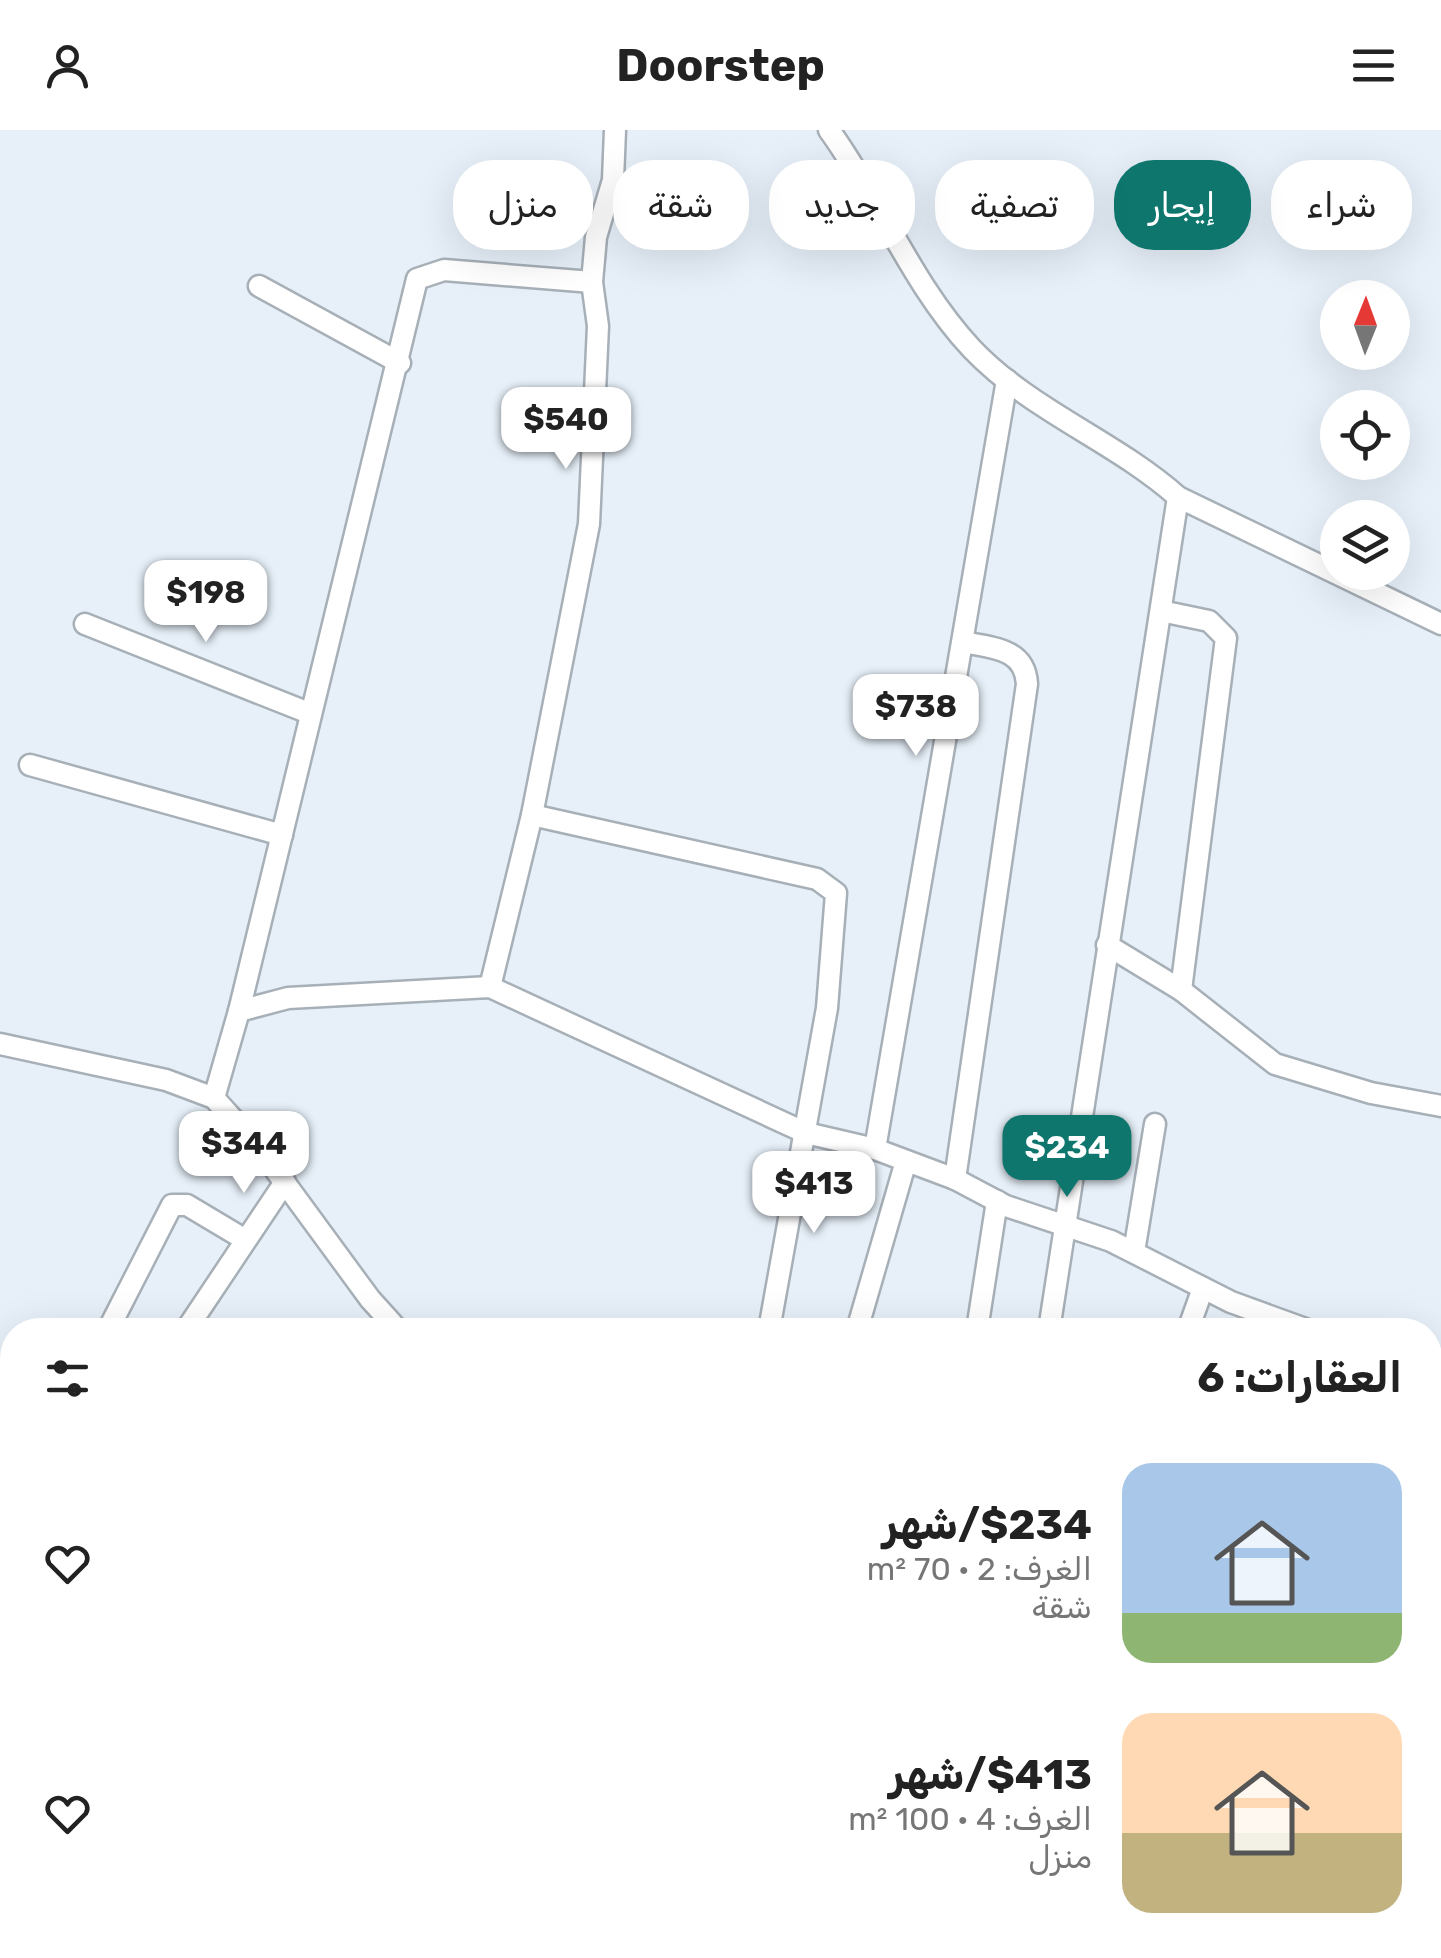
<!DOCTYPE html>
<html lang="ar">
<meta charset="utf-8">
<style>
body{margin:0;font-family:Rubik,Vazirmatn,sans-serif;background:#f6f6f6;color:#222;direction:rtl;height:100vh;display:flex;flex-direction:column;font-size:38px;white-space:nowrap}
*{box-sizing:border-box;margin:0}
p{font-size:32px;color:#767676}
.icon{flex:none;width:55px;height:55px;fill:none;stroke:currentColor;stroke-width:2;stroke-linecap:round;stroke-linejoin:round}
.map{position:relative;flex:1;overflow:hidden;direction:ltr}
.sheet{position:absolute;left:0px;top:1188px;width:1442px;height:642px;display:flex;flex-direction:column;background:#fff;border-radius:40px 40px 0 0;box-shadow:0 10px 40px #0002;direction:rtl}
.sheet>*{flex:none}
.banner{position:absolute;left:30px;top:30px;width:1382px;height:90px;direction:rtl;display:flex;gap:20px}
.needle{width:65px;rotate:1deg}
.buttons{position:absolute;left:1320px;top:150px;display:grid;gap:20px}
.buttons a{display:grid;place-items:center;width:90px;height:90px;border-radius:50%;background:#fff;box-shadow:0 10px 40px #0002;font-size:50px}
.price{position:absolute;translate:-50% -85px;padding:0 22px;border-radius:20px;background:#fff;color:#222;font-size:32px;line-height:65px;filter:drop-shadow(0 2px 5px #0008)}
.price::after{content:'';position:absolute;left:50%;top:60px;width:30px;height:22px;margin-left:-15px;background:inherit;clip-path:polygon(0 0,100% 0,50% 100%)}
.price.current{background:#0f766e;color:#fff}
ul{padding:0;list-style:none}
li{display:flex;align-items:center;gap:30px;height:250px;padding:0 40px}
li span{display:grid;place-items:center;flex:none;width:280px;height:200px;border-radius:30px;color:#555}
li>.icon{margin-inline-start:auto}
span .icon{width:120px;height:120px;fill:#fffc;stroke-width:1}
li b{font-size:42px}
h2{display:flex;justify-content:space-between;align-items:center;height:120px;padding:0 40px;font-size:42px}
.chip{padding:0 35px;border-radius:40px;background:#fff;box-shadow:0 10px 40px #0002;font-size:35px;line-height:90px}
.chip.current{background:#0f766e;color:#fff}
header{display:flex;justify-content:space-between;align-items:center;height:130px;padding:0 40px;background:#fff;font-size:45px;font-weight:700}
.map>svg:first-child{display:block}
</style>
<header><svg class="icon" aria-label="menu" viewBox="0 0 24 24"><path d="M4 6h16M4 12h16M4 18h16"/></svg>Doorstep<svg class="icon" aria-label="person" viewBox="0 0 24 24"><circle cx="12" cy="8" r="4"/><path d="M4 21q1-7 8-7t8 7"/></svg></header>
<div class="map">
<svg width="1441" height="1828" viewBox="0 0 1441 1828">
<rect width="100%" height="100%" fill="#e7f0f9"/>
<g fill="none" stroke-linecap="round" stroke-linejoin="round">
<g stroke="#a7afb7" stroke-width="25">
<g id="minor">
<path d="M 829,0 C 880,70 912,155 972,219 C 1031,281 1115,311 1178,367 L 1049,1200"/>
<path d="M 259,156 L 400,233"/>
<path d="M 1178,367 L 1441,494"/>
<path d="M 1161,481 L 1209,491 L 1226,508 L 1181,860"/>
<path d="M 85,494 L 309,583"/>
<path d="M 30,635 L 282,705"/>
<path d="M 532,685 L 817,749 L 836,763 L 827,878 L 769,1200"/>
<path d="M 1107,815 L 1181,860 L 1275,934 L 1371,963 L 1441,976"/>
<path d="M 490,857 L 532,685 L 589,394 L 598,196 L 592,152 L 596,107 L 613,50 L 615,0"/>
<path d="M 239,881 L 417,149 L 444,140 L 592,152"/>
<path d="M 0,914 L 166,950 L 214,968 L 260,1019 L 370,1169 L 398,1200"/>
<path d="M 214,968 L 239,881 L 288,868 L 490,857 L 806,1003 L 875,1019 L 955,1049 L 1006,1076 L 1111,1111 L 1231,1172 L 1308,1200"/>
<path d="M 875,1019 L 1007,250"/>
<path d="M 955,1049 L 1027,554 C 1025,518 992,518 963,512"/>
<path d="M 1134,1122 L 1155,994"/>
<path d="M 108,1200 L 172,1075 L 187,1075 L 244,1109"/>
<path d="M 186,1200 L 285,1052"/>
<path d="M 857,1200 L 906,1031"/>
<path d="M 977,1200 L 997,1071"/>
<path d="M 1188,1200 L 1203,1158"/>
<path d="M 1430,1240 L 1441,1243"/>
<path d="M 12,1241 L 12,1260"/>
<path d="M 0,1505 L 12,1502"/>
<path d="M 1430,1668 L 1441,1667"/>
<path d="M 330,1818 L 346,1828"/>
<path d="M 1149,1818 L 1165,1828"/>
<path d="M 595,1828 L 595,1818"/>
</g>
</g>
<use href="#minor" stroke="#fff" stroke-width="20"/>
</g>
</svg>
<div class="buttons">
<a><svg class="needle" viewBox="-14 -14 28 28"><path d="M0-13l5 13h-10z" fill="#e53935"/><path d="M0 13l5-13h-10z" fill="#767676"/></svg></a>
<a><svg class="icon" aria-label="locate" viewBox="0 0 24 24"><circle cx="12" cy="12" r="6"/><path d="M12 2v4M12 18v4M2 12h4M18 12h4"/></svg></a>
<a><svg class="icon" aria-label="layers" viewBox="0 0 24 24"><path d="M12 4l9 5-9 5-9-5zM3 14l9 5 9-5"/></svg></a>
</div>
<b class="price" style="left:566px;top:342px">$540</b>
<b class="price" style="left:206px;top:515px">$198</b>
<b class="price" style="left:916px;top:629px">$738</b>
<b class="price" style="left:244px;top:1066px">$344</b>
<b class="price current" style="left:1067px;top:1070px">$234</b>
<b class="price" style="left:814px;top:1106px">$413</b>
<div class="banner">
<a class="chip">شراء</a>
<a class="chip current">إيجار</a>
<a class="chip">تصفية</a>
<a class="chip">جديد</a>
<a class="chip">شقة</a>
<a class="chip">منزل</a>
</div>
<section class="sheet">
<h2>العقارات: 6<svg class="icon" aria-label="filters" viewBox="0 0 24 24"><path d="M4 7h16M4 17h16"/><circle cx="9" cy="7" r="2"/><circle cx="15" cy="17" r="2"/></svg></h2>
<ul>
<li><span style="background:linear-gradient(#a9c7e8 75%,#8fb573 0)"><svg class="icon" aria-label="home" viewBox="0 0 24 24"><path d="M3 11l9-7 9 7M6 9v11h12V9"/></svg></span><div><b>$234/شهر</b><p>الغرف: 2 · 70 m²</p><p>شقة</p></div><svg class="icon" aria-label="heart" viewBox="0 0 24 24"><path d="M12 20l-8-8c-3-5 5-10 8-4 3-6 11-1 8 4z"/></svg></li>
<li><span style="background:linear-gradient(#ffd9b3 60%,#c2b280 0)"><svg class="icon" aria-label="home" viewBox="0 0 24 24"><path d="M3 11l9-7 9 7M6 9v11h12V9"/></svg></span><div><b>$413/شهر</b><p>الغرف: 4 · 100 m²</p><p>منزل</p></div><svg class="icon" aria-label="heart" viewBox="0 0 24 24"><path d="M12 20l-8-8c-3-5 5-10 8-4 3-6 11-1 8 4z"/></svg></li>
</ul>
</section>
</div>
